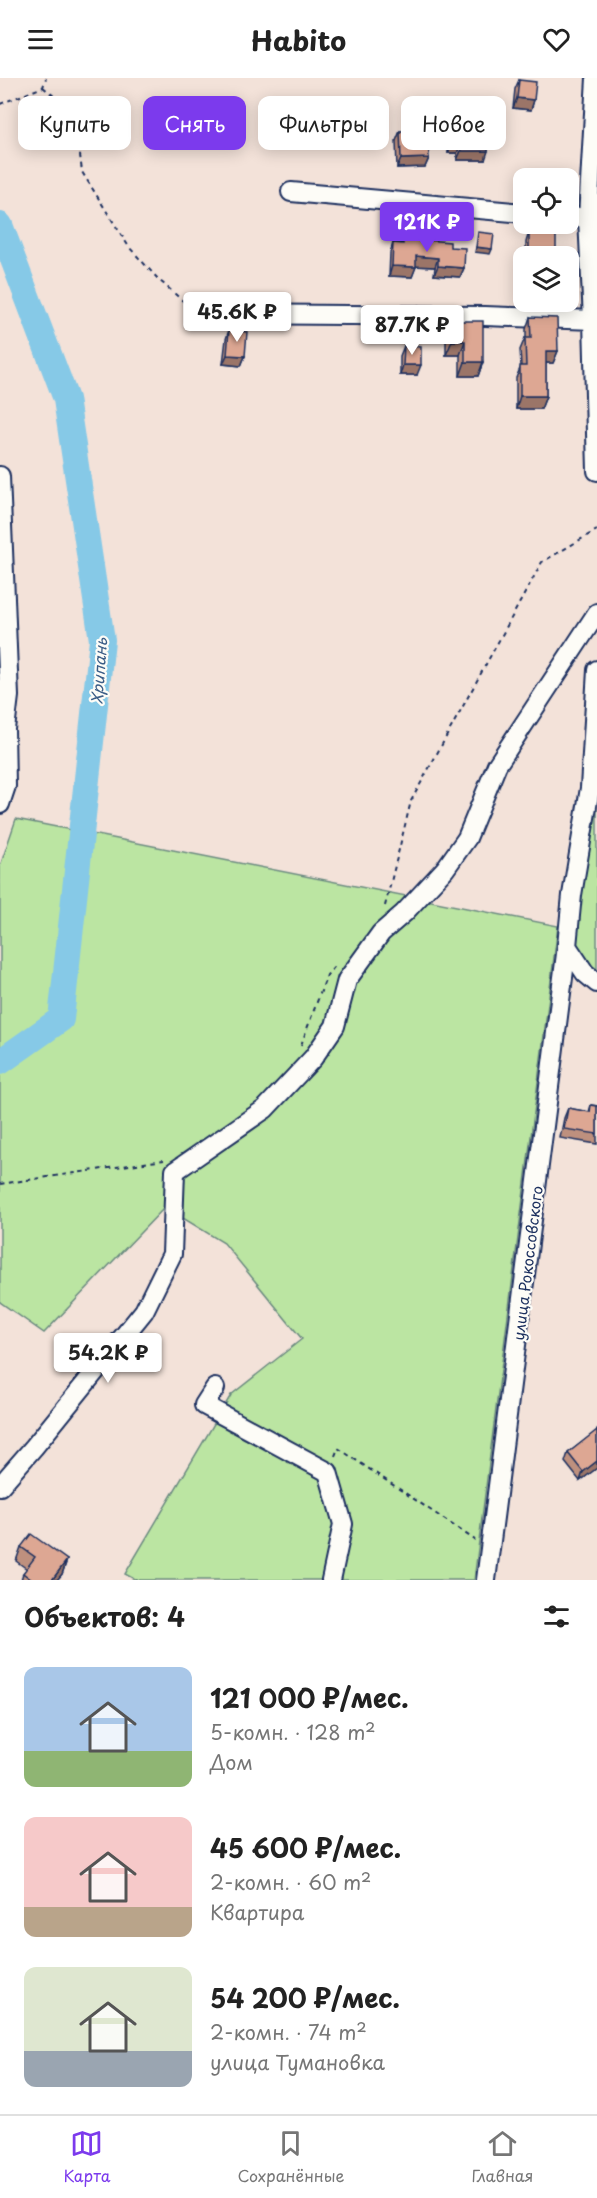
<!DOCTYPE html>
<html lang="ru">
<meta charset="utf-8">
<style>
body{margin:0;font-family:"Playpen Sans",sans-serif;background:#f2f2f2;color:#222;height:100vh;display:flex;flex-direction:column;font-size:22px;white-space:nowrap}
*{box-sizing:border-box;margin:0}
p{font-size:20px;color:#767676}
.icon{flex:none;width:33px;height:33px;fill:none;stroke:currentColor;stroke-width:2;stroke-linecap:round;stroke-linejoin:round}
.map{position:relative;height:1502px;overflow:hidden}
.panel{display:flex;flex-direction:column;background:#fff;flex:1}
.panel>*{flex:none}
.banner{position:absolute;left:18px;top:18px;width:561px;height:54px;display:flex;gap:12px}
.fabs{position:absolute;left:513px;top:90px;display:grid;gap:12px}
.fabs a{display:grid;place-items:center;width:66px;height:66px;border-radius:12px;background:#fff;box-shadow:0 3px 15px #0003;font-size:30px}
.price{position:absolute;translate:-50% -51px;padding:0 14px;border-radius:6px;background:#fff;color:#222;font-size:20px;line-height:39px;filter:drop-shadow(0 2px 3px #0008)}
.price::after{content:'';position:absolute;left:50%;top:36px;width:18px;height:14px;margin-left:-9px;background:inherit;clip-path:polygon(0 0,100% 0,50% 100%)}
.price.active{background:#7c3aed;color:#fff}
ul{padding:0;list-style:none}
li{display:flex;align-items:center;gap:18px;height:150px;padding:0 24px}
li span{display:grid;place-items:center;flex:none;width:168px;height:120px;border-radius:12px;color:#555}
li>.icon{margin-inline-start:auto}
span .icon{width:72px;height:72px;fill:#fffc;stroke-width:1}
li b{font-size:26px}
h2{display:flex;justify-content:space-between;align-items:center;height:72px;padding:0 24px;font-size:26px}
.chip{padding:0 21px;border-radius:12px;background:#fff;box-shadow:0 3px 15px #0003;font-size:21px;line-height:54px}
.chip.active{background:#7c3aed;color:#fff}
header{display:flex;justify-content:space-between;align-items:center;height:78px;padding:0 24px;background:#fff;font-size:27px;font-weight:700}
.menu{display:flex;justify-content:space-around;align-items:center;height:84px;border-top:2px solid #e0e0e0;background:#fff;font-size:16px;color:#767676}
.menu a{display:grid;justify-items:center;gap:3px}
.menu .active{color:#7c3aed}
.map>svg:first-child{display:block}
</style>
<header><svg class="icon" aria-label="menu" viewBox="0 0 24 24"><path d="M4 6h16M4 12h16M4 18h16"/></svg>Habito<svg class="icon" aria-label="heart" viewBox="0 0 24 24"><path d="M12 20l-8-8c-3-5 5-10 8-4 3-6 11-1 8 4z"/></svg></header>
<div class="map">
<svg width="597" height="1502" viewBox="0 0 597 1502">
<rect width="100%" height="100%" fill="#f3e2d9"/>
<filter id="ink" filterUnits="userSpaceOnUse"><feTurbulence type="fractalNoise" baseFrequency=".0167" numOctaves="2"/><feDisplacementMap in="SourceGraphic" scale="12" xChannelSelector="R" yChannelSelector="G"/><feConvolveMatrix kernelMatrix="1 2 1 2 8 2 1 2 1" color-interpolation-filters="sRGB"/></filter>
<g filter="url(#ink)">
<g fill="#bbe5a2" stroke="#6b8a80" stroke-width="1.5">
<path d="M 597,694 L 597,897 L 573,861 Z"/>
<path d="M 16,741 L 558,848 L 474,1502 L 136,1502 L 125,1496 L 231,1317 L 302,1261 L 224,1165 L 165,1129 L 44,1255 L 0,1224 L 0,788 Z"/>
</g>
<g fill="none" stroke-linecap="round" stroke-linejoin="round">
<path stroke="#86c9e7" stroke-width="26" d="M 0,147 L 66,321 L 102,562 L 61,941 L 0,984"/>
<g stroke="#1b2f5e" stroke-width="22">
<g id="minor">
<path d="M 596,0 L 588,140 L 593,242 L 597,393"/>
<path d="M 291,114 L 524,135"/>
<path d="M 568,138 L 588,140"/>
<path d="M 203,236 L 485,238 L 593,242"/>
<path d="M 0,398 L 9,618 L 5,651 L 6,708 L 0,726"/>
<path d="M 597,592 L 590,710 L 572,817 L 567,868 L 585,895 L 597,905"/>
<path d="M 215,1310 L 204,1327 L 328,1394 L 343,1446 L 331,1502"/>
<path d="M 0,1408 L 34,1369 L 144,1233 L 172,1176 L 175,1093 L 265,1031 L 313,980 L 335,948 L 347,902 L 381,855 L 404,835 L 445,791 L 467,760 L 497,687 L 597,535"/>
<path d="M 486,1502 L 567,868"/>
</g>
</g>
<g stroke="#1b2f5e" stroke-width="2" stroke-dasharray="4.5 4.5" stroke-linecap="butt">
<path d="M 43,9 L 67,29 L 78,60 L 82,94 L 129,169 L 159,202 L 190,229"/>
<path d="M 0,26 L 43,9 L 46,0"/>
<path d="M 385,828 L 411,723 L 542,484 L 597,452"/>
<path d="M 301,967 L 327,897 L 336,887"/>
<path d="M 0,1106 L 164,1082"/>
<path d="M 335,1378 L 338,1370 L 475,1462"/>
</g>
<use href="#minor" stroke="#fdfcf7" stroke-width="18"/>
</g>
<g fill="#be907e" stroke="#1b2f5e" stroke-width="1.5">
<path d="M 519,2 L 534,22 L 531,32 L 513,30 L 515,11 Z"/>
<path d="M 452,50 L 475,57 L 485,82 L 457,82 L 457,75 L 448,75 L 449,59 Z"/>
<path d="M 400,53 L 429,80 L 425,89 L 397,90 L 396,63 Z"/>
<path d="M 529,154 L 556,171 L 553,178 L 526,178 L 526,164 Z"/>
<path d="M 403,160 L 450,169 L 464,190 L 460,199 L 434,197 L 435,189 L 416,188 L 412,199 L 389,198 L 390,175 L 393,165 L 401,165 Z"/>
<path d="M 530,239 L 558,273 L 553,285 L 546,285 L 546,318 L 541,331 L 516,331 L 516,300 L 521,288 L 520,272 L 525,260 L 526,260 L 526,251 Z"/>
<path d="M 452,243 L 483,284 L 478,298 L 460,298 L 460,277 L 446,277 L 446,257 Z"/>
<path d="M 229,252 L 245,278 L 241,288 L 223,286 L 226,261 Z"/>
<path d="M 404,268 L 417,297 L 400,297 L 400,278 Z"/>
<path d="M 591,1027 L 597,1028 L 597,1066 L 560,1060 L 564,1040 L 568,1030 L 589,1034 Z"/>
<path d="M 597,1353 L 597,1390 L 580,1403 L 565,1384 L 568,1375 Z"/>
<path d="M 21,1469 L 67,1482 L 62,1496 L 57,1502 L 21,1502 L 23,1495 L 27,1491 L 16,1483 Z"/>
</g>
<g fill="#9b7567" stroke="#1b2f5e" stroke-width="1.5">
<path d="M 517,20 L 534,22 L 531,32 L 513,30 Z"/>
<path d="M 452,65 L 461,66 L 457,75 L 448,75 Z"/>
<path d="M 461,73 L 488,73 L 485,82 L 457,82 Z"/>
<path d="M 429,80 L 425,89 L 397,90 L 401,81 Z"/>
<path d="M 476,169 L 492,171 L 490,176 L 475,174 Z"/>
<path d="M 529,171 L 556,171 L 553,178 L 527,178 Z"/>
<path d="M 416,178 L 438,180 L 435,189 L 413,188 Z"/>
<path d="M 392,188 L 416,189 L 412,199 L 389,198 Z"/>
<path d="M 438,188 L 464,190 L 460,199 L 434,197 Z"/>
<path d="M 452,263 L 465,263 L 460,277 L 446,277 Z"/>
<path d="M 546,273 L 558,273 L 553,285 L 541,285 Z"/>
<path d="M 227,277 L 245,278 L 241,288 L 223,286 Z"/>
<path d="M 465,284 L 483,284 L 478,298 L 460,298 Z"/>
<path d="M 403,287 L 421,287 L 417,297 L 400,297 Z"/>
<path d="M 520,318 L 546,318 L 541,331 L 516,331 Z"/>
<path d="M 597,1383 L 597,1390 L 580,1403 L 583,1394 Z"/>
<path d="M 67,1482 L 62,1496 L 57,1502 L 52,1502 Z"/>
</g>
<g fill="#dda793" stroke="#1b2f5e" stroke-width="1.5">
<path d="M 519,2 L 536,4 L 534,22 L 517,20 Z"/>
<path d="M 452,50 L 475,50 L 475,57 L 489,57 L 488,73 L 461,73 L 461,66 L 452,65 Z"/>
<path d="M 428,52 L 429,80 L 401,81 L 400,53 Z"/>
<path d="M 478,154 L 494,156 L 492,171 L 476,169 Z"/>
<rect x="529" y="154" width="27" height="17"/>
<path d="M 403,160 L 450,164 L 450,169 L 465,170 L 464,190 L 438,188 L 438,180 L 416,178 L 416,189 L 392,188 L 393,165 L 403,166 Z"/>
<path d="M 530,239 L 557,240 L 558,273 L 546,273 L 546,318 L 520,318 L 520,288 L 526,288 L 525,260 L 531,260 Z"/>
<path d="M 452,243 L 483,243 L 483,284 L 465,284 L 465,263 L 452,263 Z"/>
<path d="M 229,252 L 247,254 L 245,278 L 227,277 Z"/>
<path d="M 404,268 L 421,269 L 421,287 L 403,287 Z"/>
<path d="M 591,1027 L 597,1028 L 597,1056 L 564,1051 L 568,1030 L 590,1034 Z"/>
<path d="M 597,1352 L 597,1383 L 583,1394 L 568,1375 Z"/>
<path d="M 31,1456 L 67,1482 L 52,1502 L 32,1502 L 23,1495 L 35,1479 L 21,1469 Z"/>
</g>
</g>
<g text-anchor="middle" dominant-baseline="central" stroke-width="4.5" stroke-linejoin="round" paint-order="stroke">
<g font-size="15" fill="#1b2f5e" stroke="#fdfcf7">
<text transform="translate(527 1185) rotate(-83)">улица Рокоссовского</text>
</g>
<g font-size="16" font-style="italic" fill="#3b5d87" stroke="#fdfcf7">
<text transform="translate(98 593) rotate(-86)">Хрипань</text>
</g>
</g>
</svg>
<div class="fabs">
<a><svg class="icon" aria-label="locate" viewBox="0 0 24 24"><circle cx="12" cy="12" r="6"/><path d="M12 2v4M12 18v4M2 12h4M18 12h4"/></svg></a>
<a><svg class="icon" aria-label="layers" viewBox="0 0 24 24"><path d="M12 4l9 5-9 5-9-5zM3 14l9 5 9-5"/></svg></a>
</div>
<b class="price active" style="left:427px;top:175px">121K ₽</b>
<b class="price" style="left:237px;top:265px">45.6K ₽</b>
<b class="price" style="left:412px;top:278px">87.7K ₽</b>
<b class="price" style="left:108px;top:1306px">54.2K ₽</b>
<div class="banner">
<a class="chip">Купить</a>
<a class="chip active">Снять</a>
<a class="chip">Фильтры</a>
<a class="chip">Новое</a>
</div>
</div>
<section class="panel">
<h2>Объектов: 4<svg class="icon" aria-label="filters" viewBox="0 0 24 24"><path d="M4 7h16M4 17h16"/><circle cx="9" cy="7" r="2"/><circle cx="15" cy="17" r="2"/></svg></h2>
<ul>
<li><span style="background:linear-gradient(#a9c7e8 70%,#8fb573 0)"><svg class="icon" aria-label="home" viewBox="0 0 24 24"><path d="M3 11l9-7 9 7M6 9v11h12V9"/></svg></span><div><b>121 000 ₽/мес.</b><p>5-комн. · 128 m²</p><p>Дом</p></div></li>
<li><span style="background:linear-gradient(#f6c9c9 75%,#b9a48a 0)"><svg class="icon" aria-label="home" viewBox="0 0 24 24"><path d="M3 11l9-7 9 7M6 9v11h12V9"/></svg></span><div><b>45 600 ₽/мес.</b><p>2-комн. · 60 m²</p><p>Квартира</p></div></li>
<li><span style="background:linear-gradient(#dfe7d0 70%,#9aa5b1 0)"><svg class="icon" aria-label="home" viewBox="0 0 24 24"><path d="M3 11l9-7 9 7M6 9v11h12V9"/></svg></span><div><b>54 200 ₽/мес.</b><p>2-комн. · 74 m²</p><p>улица Тумановка</p></div></li>
</ul>
</section>
<nav class="menu">
<a class="active"><svg class="icon" aria-label="map" viewBox="0 0 24 24"><path d="M3 6l6-2 6 2 6-2v14l-6 2-6-2-6 2zM9 4v14M15 6v14"/></svg>Карта</a>
<a><svg class="icon" aria-label="saved" viewBox="0 0 24 24"><path d="M7 4h10v16l-5-4-5 4z"/></svg>Сохранённые</a>
<a><svg class="icon" aria-label="home" viewBox="0 0 24 24"><path d="M3 11l9-7 9 7M6 9v11h12V9"/></svg>Главная</a>
</nav>
